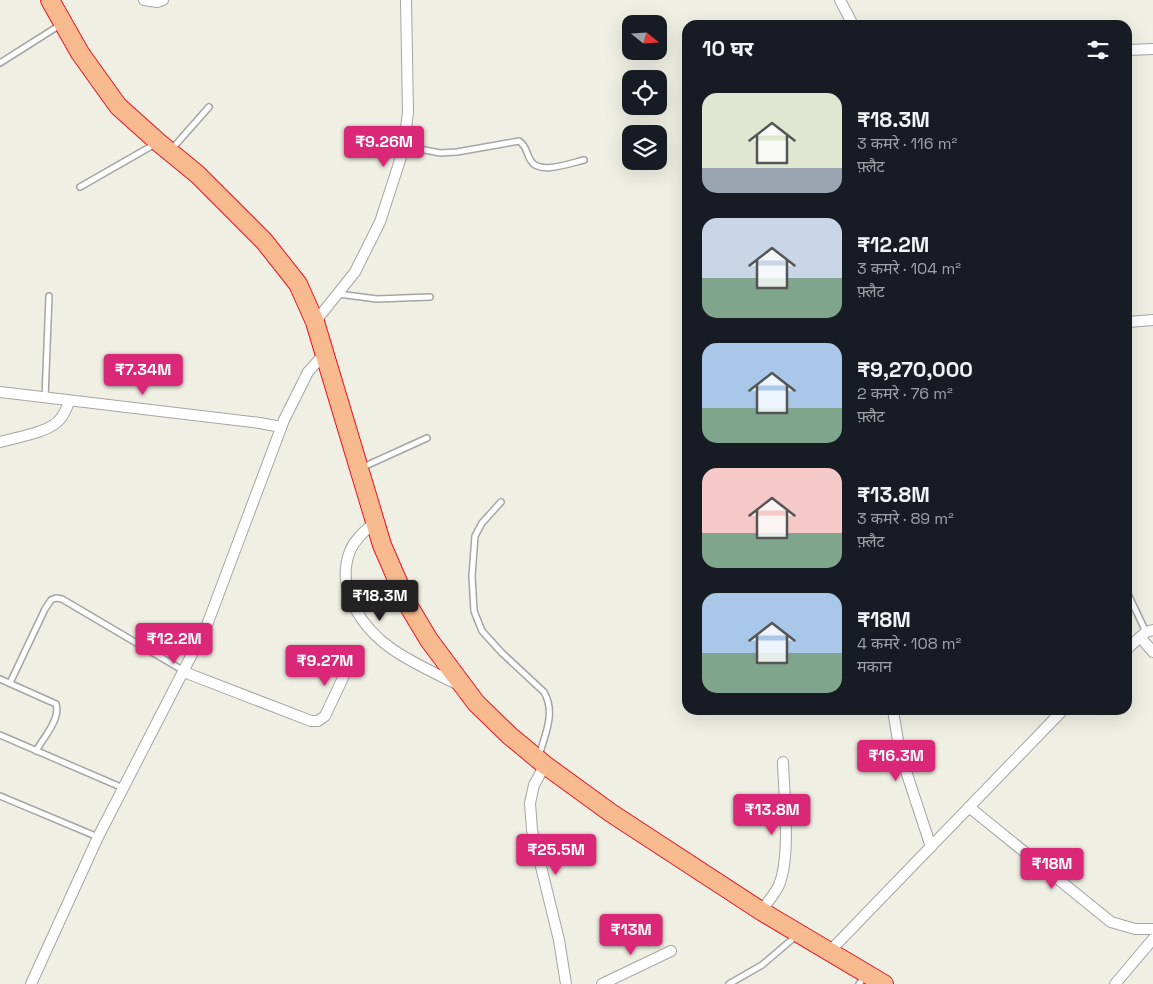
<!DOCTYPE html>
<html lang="hi">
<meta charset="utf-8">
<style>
body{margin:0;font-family:"Space Grotesk","Noto Sans Devanagari",sans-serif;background:#20242c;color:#f1f3f6;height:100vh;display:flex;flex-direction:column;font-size:19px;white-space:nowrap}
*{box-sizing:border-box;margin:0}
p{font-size:16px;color:#9ea1a6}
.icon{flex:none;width:28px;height:28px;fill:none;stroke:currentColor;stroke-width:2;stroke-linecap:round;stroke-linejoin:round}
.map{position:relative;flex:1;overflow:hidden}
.sheet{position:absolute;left:682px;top:20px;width:450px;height:695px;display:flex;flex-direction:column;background:#171b24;border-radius:15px;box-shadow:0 5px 20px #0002}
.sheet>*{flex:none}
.needle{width:32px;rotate:108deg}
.controls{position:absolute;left:622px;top:15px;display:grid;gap:10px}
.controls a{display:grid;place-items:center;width:45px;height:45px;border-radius:10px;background:#171b24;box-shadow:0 5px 20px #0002;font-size:25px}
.price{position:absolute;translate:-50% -42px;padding:0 11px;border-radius:5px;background:#db2777;color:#fff;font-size:16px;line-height:32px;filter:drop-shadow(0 1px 2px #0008)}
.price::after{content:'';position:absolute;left:50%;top:30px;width:15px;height:11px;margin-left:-8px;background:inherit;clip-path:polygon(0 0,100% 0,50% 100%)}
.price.on{background:#222;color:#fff}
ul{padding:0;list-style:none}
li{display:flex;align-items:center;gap:15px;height:125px;padding:0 20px}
li span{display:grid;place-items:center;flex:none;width:140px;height:100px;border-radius:15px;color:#555}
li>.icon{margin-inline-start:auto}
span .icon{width:60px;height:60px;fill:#fffc;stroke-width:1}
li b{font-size:21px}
h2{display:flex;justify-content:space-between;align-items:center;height:60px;padding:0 20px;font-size:21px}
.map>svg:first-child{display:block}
</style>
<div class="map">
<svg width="1153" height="984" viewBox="0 0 1153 984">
<rect width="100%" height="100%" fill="#f0efe3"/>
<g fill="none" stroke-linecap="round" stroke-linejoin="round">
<g stroke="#a5a5a5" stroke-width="8">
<g id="service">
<path d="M 0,63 L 60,25"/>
<path d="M 404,146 L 440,153 L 457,152 L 519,141 C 527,146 526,154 531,161 C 539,175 571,163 584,160"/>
<path d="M 171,150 L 209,107"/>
<path d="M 80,187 L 155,144"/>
<path d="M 338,294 L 377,299 L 430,297"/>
<path d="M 45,398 L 49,296"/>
<path d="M 361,468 L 427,438"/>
<path d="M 501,502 L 482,523 L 475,536 L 472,576 L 474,611 L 482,631 L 502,653 L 544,692 C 556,713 545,734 539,756"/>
<path d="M 1128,594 L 1146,632"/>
<path d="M 0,679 L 56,704 C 61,719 43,738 36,751"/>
<path d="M 10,683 L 45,609 L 51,600 L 56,598 L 62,599 L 184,671"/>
<path d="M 0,735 L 123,788"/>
<path d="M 0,796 L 98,837"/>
<path d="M 729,984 L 762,965 L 796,936"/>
<path d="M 859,984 L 865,976"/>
</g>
</g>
<g stroke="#a5a5a5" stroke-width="12">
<g id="minor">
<path d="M 144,0 L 157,2 L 163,0"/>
<path d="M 840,0 L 853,25"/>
<path d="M 1128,50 L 1153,49"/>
<path d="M 315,322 L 355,272 L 380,222 L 403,151 L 408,112 L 406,0"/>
<path d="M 1128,322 L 1153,320"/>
<path d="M 0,392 L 260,423 L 281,427"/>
<path d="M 0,442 C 17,437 50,433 61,418 C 65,413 67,406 70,401"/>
<path d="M 375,522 C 365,531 355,539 350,551 C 335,589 362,628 392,649 C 412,663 437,674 459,685"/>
<path d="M 1140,637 L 1153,652"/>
<path d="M 1128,648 L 1146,632 L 1153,630"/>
<path d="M 184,672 L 311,721 L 318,721 L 325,716 L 350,663"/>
<path d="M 893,710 L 900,753 L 931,847"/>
<path d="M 545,765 L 534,785 L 530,803 L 532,830 L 559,940 L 566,984"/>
<path d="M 969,807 L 1111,922 L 1135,929 L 1153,929"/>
<path d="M 761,911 C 767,903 775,894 779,885 C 791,856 784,796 783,762"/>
<path d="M 829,952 L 1063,710"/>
<path d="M 31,984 L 98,837 L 207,625 L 284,420 L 308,372 L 324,354"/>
<path d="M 602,984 L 671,951"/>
<path d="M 1115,984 L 1153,939"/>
</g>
</g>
<g stroke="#e9152a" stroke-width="20">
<path id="trunk" d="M 50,0 L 80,53 L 118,106 L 158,142 L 197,174 L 264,241 L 298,284 L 315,322 L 382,545 L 408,605 L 429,640 L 476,703 L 510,736 L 545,765 L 611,813 L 761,911 L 884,984"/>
</g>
<use href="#service" stroke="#fff" stroke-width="5"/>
<use href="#minor" stroke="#fff" stroke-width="10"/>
<use href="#trunk" stroke="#f6ba8e" stroke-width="18"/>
</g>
</svg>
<div class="controls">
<a><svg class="needle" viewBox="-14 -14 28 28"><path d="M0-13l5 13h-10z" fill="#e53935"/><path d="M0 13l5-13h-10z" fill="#9ea1a6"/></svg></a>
<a><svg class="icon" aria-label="locate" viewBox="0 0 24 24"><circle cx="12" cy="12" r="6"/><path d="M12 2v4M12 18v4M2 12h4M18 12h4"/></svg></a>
<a><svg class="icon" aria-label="layers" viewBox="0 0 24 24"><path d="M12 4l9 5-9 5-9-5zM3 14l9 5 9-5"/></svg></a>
</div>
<b class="price" style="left:384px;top:168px">₹9.26M</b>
<b class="price" style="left:143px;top:396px">₹7.34M</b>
<b class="price on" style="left:380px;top:622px">₹18.3M</b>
<b class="price" style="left:174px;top:665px">₹12.2M</b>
<b class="price" style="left:325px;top:687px">₹9.27M</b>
<b class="price" style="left:896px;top:782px">₹16.3M</b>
<b class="price" style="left:772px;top:836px">₹13.8M</b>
<b class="price" style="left:556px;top:876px">₹25.5M</b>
<b class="price" style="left:1052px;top:890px">₹18M</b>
<b class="price" style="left:631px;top:956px">₹13M</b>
<section class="sheet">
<h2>10 घर<svg class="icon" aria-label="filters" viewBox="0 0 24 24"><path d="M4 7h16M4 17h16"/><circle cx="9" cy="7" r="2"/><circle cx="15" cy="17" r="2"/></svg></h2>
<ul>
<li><span style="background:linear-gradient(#dfe7d0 75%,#9aa5b1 0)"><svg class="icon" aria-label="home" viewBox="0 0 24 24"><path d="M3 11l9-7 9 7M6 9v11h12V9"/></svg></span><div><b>₹18.3M</b><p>3 कमरे · 116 m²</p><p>फ़्लैट</p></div></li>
<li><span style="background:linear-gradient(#c9d6e8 60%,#7fa58c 0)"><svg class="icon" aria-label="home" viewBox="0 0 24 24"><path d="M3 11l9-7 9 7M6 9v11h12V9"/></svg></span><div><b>₹12.2M</b><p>3 कमरे · 104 m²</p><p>फ़्लैट</p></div></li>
<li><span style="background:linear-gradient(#a9c7e8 65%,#7fa58c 0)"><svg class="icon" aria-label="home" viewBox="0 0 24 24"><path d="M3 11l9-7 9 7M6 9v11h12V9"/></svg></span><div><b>₹9,270,000</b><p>2 कमरे · 76 m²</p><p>फ़्लैट</p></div></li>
<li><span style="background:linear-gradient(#f6c9c9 65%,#7fa58c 0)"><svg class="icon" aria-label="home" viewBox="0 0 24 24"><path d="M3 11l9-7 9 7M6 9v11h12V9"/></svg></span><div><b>₹13.8M</b><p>3 कमरे · 89 m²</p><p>फ़्लैट</p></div></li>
<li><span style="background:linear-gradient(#a9c7e8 60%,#7fa58c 0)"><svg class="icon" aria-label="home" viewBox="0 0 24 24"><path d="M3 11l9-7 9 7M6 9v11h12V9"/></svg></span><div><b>₹18M</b><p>4 कमरे · 108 m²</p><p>मकान</p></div></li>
</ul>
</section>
</div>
